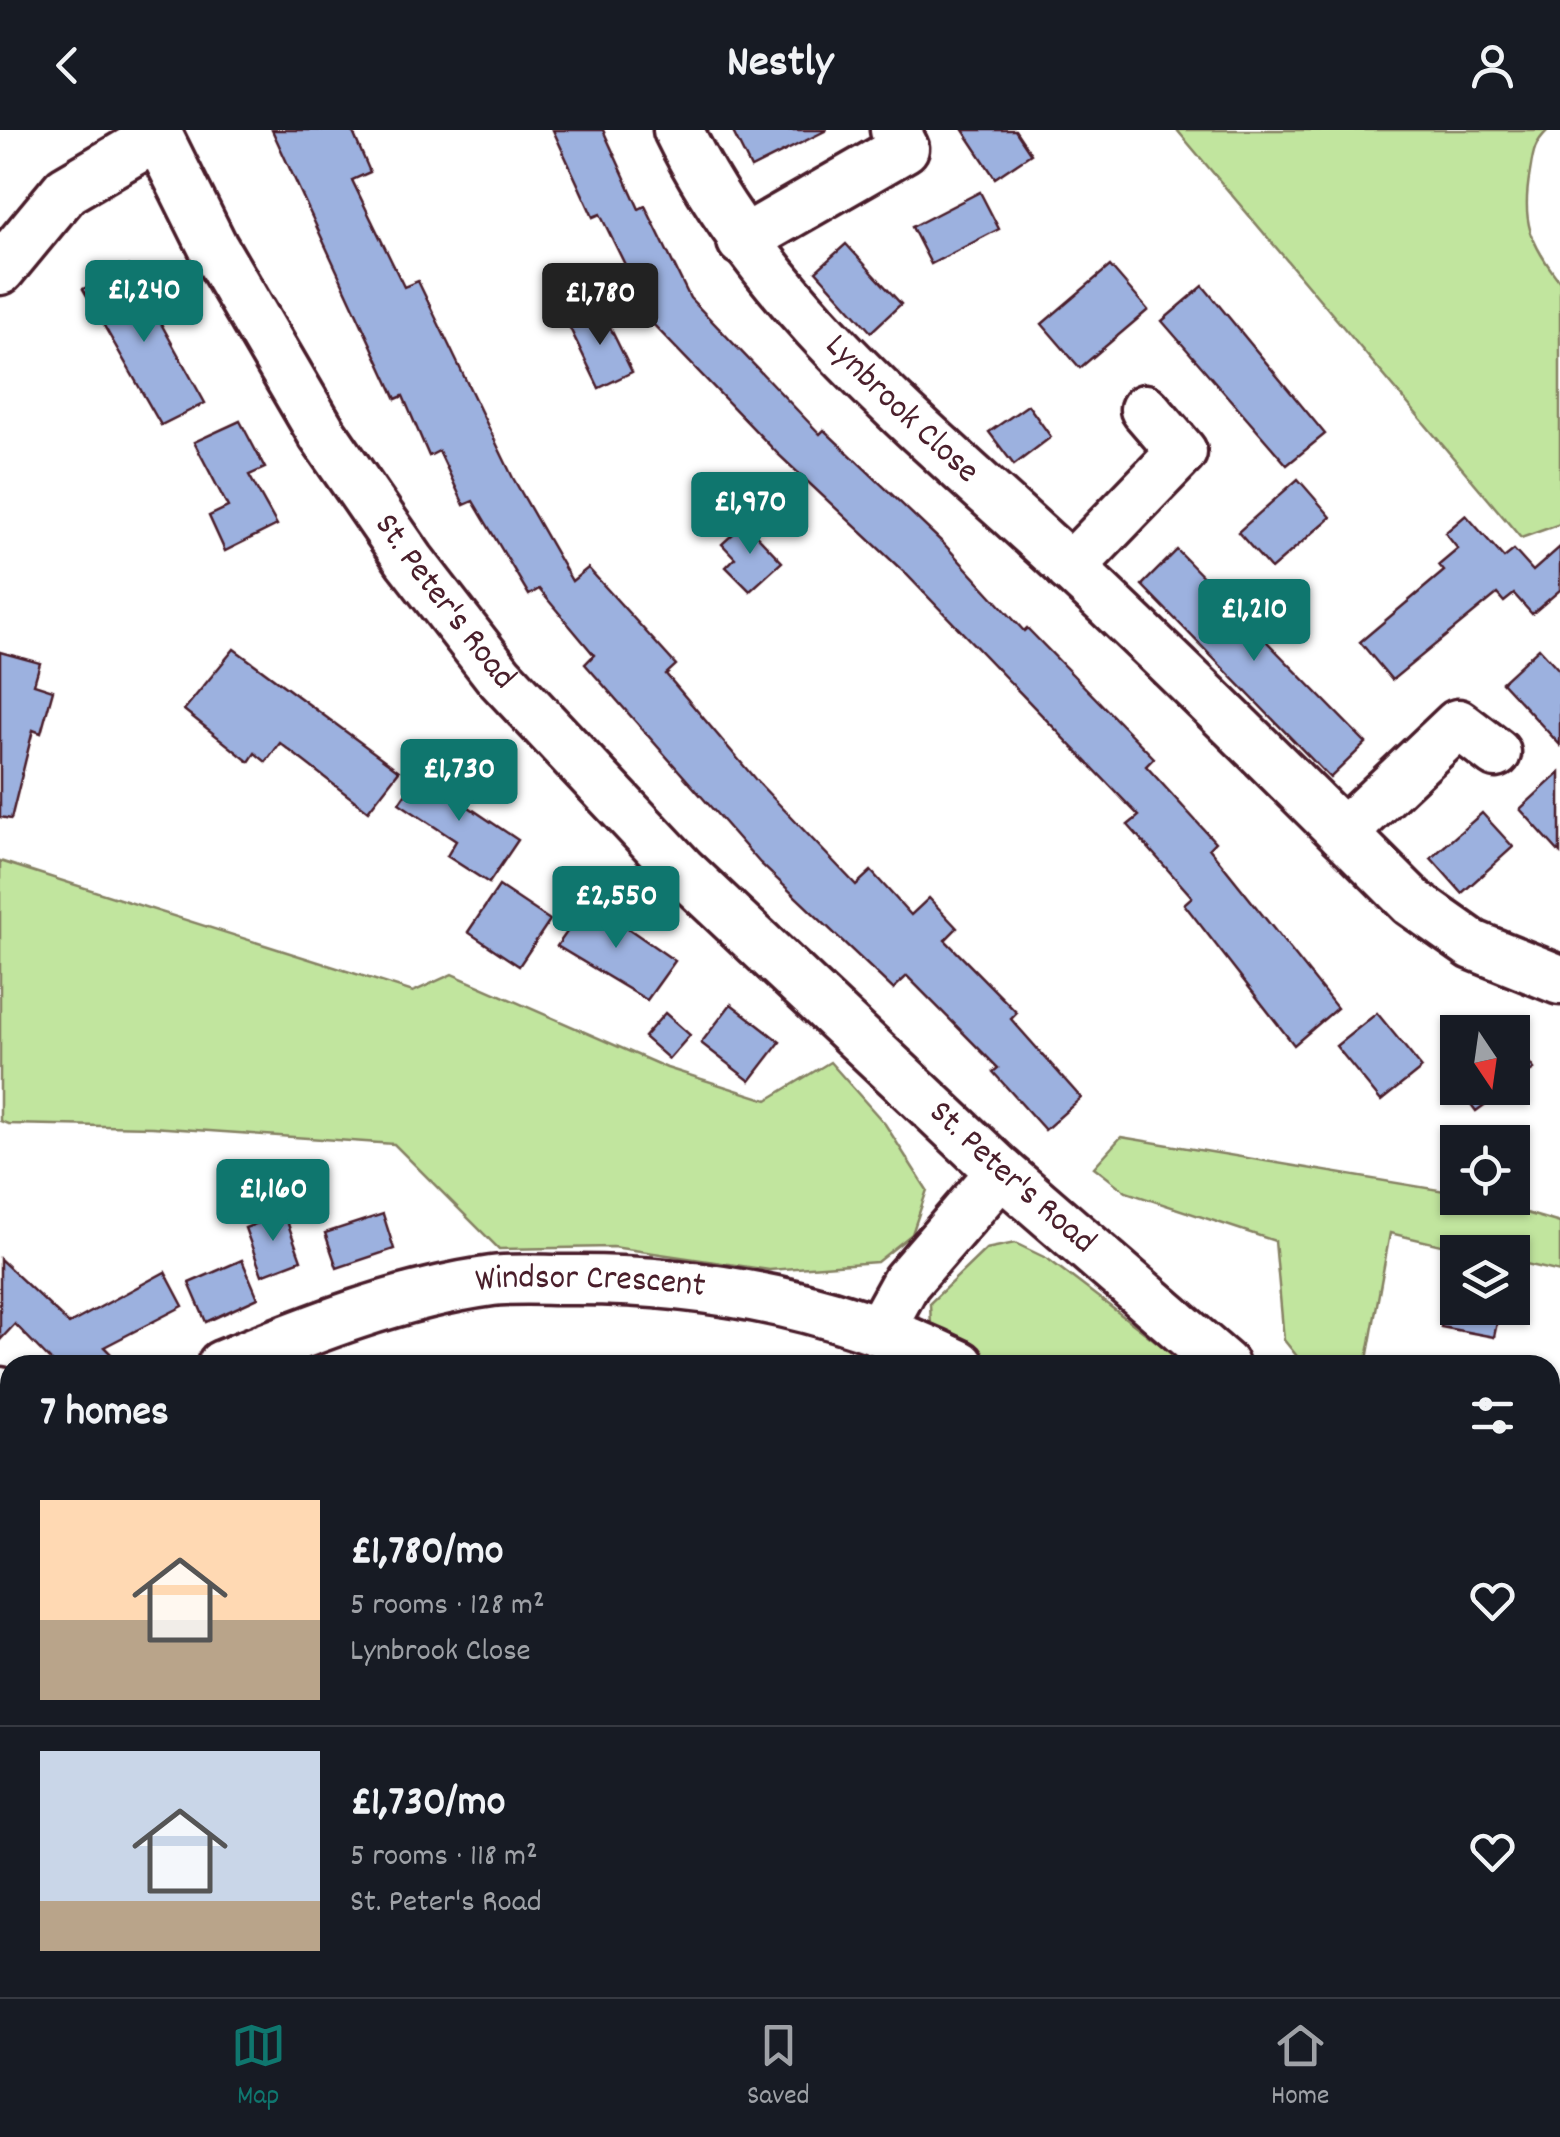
<!DOCTYPE html>
<meta charset="utf-8">
<style>
body{margin:0;font-family:Dekko,sans-serif;background:#20242c;color:#f1f3f6;height:100vh;display:flex;flex-direction:column;font-size:38px;white-space:nowrap}
*{box-sizing:border-box;margin:0}
p{font-size:32px;color:#9ea1a6}
.icon{flex:none;width:55px;height:55px;fill:none;stroke:currentColor;stroke-width:2;stroke-linecap:round;stroke-linejoin:round}
.map{position:relative;flex:1;overflow:hidden}
.sheet{position:absolute;left:0px;top:1225px;width:1560px;height:642px;display:flex;flex-direction:column;background:#171b24;border-radius:30px 30px 0 0;box-shadow:0 2px 8px #0004}
.sheet>*{flex:none}
.needle{width:65px;rotate:167deg}
.fabs{position:absolute;left:1440px;top:885px;display:grid;gap:20px}
.fabs a{display:grid;place-items:center;width:90px;height:90px;border-radius:0px;background:#171b24;box-shadow:0 2px 8px #0004;font-size:50px}
.price{position:absolute;translate:-50% -85px;padding:0 22px;border-radius:10px;background:#0f766e;color:#fff;font-size:32px;line-height:65px;filter:drop-shadow(0 2px 5px #0008)}
.price::after{content:'';position:absolute;left:50%;top:60px;width:30px;height:22px;margin-left:-15px;background:inherit;clip-path:polygon(0 0,100% 0,50% 100%)}
.price.current{background:#222;color:#fff}
ul{padding:0;list-style:none}
li{display:flex;align-items:center;gap:30px;height:250px;padding:0 40px}
li+li{border-top:2px solid #363941}
li span{display:grid;place-items:center;flex:none;width:280px;height:200px;border-radius:0px;color:#555}
li>.icon{margin-inline-start:auto}
span .icon{width:120px;height:120px;fill:#fffc;stroke-width:1}
li b{font-size:42px}
h2{display:flex;justify-content:space-between;align-items:center;height:120px;padding:0 40px;font-size:42px}
header{display:flex;justify-content:space-between;align-items:center;height:130px;padding:0 40px;background:#171b24;font-size:45px;font-weight:800}
.tab-bar{display:flex;justify-content:space-around;align-items:center;height:140px;border-top:2px solid #363941;background:#171b24;font-size:28px;color:#9ea1a6}
.tab-bar a{display:grid;justify-items:center;gap:5px}
.tab-bar .current{color:#0f766e}
.map>svg:first-child{display:block}
</style>
<header><svg class="icon" aria-label="back" viewBox="0 0 24 24"><path d="M15 5l-7 7 7 7"/></svg>Nestly<svg class="icon" aria-label="person" viewBox="0 0 24 24"><circle cx="12" cy="8" r="4"/><path d="M4 21q1-7 8-7t8 7"/></svg></header>
<div class="map">
<svg width="1560" height="1867" viewBox="0 0 1560 1867">
<rect width="100%" height="100%" fill="#fff"/>
<filter id="ink" filterUnits="userSpaceOnUse"><feTurbulence type="fractalNoise" baseFrequency=".01" numOctaves="2"/><feDisplacementMap in="SourceGraphic" scale="20" xChannelSelector="R" yChannelSelector="G"/><feConvolveMatrix kernelMatrix="1 2 1 2 8 2 1 2 1" color-interpolation-filters="sRGB"/></filter>
<g filter="url(#ink)">
<g fill="#c1e59e" stroke="#868264" stroke-width="2.5">
<path d="M 1177,0 L 1548,0 C 1534,13 1533,23 1530,42 C 1521,92 1530,112 1560,152 L 1560,394 L 1521,408 Z"/>
<path d="M 0,731 L 413,862 L 452,844 L 667,938 L 767,970 L 830,932 L 885,994 L 927,1060 L 912,1104 L 877,1132 L 769,1140 L 613,1117 L 499,1119 L 394,1014 L 152,997 L 8,994 L 0,991 Z"/>
<path d="M 1121,1007 L 1457,1063 L 1458,1068 L 1475,1068 L 1560,1093 L 1560,1142 L 1513,1131 L 1512,1122 L 1471,1122 L 1390,1103 L 1366,1235 L 1304,1235 L 1284,1210 L 1275,1111 L 1126,1062 L 1094,1037 Z"/>
<path d="M 1015,1113 L 1048,1129 L 1187,1235 L 985,1235 L 931,1196 L 930,1173 L 986,1119 Z"/>
<path d="M 1550,1533 L 1560,1544 L 1560,1677 L 1550,1664 Z"/>
<path d="M 10,1854 L 10,1858 L 136,1858 L 148,1867 L 2,1867 Z"/>
</g>
<g fill="#9cb1df" stroke="#4a1f2b" stroke-width="2.5">
<path d="M 272,0 L 352,0 L 370,42 L 352,50 L 404,157 L 418,151 L 513,348 L 572,451 L 588,438 L 676,535 L 666,544 L 755,649 L 856,755 L 871,741 L 911,785 L 929,768 L 957,798 L 945,810 L 1017,883 L 1011,889 L 1081,968 L 1045,1000 L 993,942 L 998,938 L 907,846 L 893,859 L 760,733 L 585,534 L 594,525 L 539,459 L 529,465 L 473,371 L 464,375 L 439,321 L 429,326 L 403,266 L 396,269 Z"/>
<path d="M 553,0 L 603,0 L 639,79 L 645,76 L 690,168 L 820,304 L 824,300 L 944,414 L 1024,501 L 1027,498 L 1154,628 L 1146,636 L 1215,712 L 1209,718 L 1337,878 L 1294,915 L 1184,774 L 1192,767 L 1128,695 L 1139,686 L 906,444 L 778,324 L 627,167 L 638,161 L 600,84 L 593,87 Z"/>
<path d="M 732,0 L 827,0 L 751,38 Z"/>
<path d="M 963,0 L 1015,0 L 1031,24 L 995,48 Z"/>
<path d="M 980,62 L 999,99 L 931,134 L 912,97 Z"/>
<path d="M 846,114 L 901,174 L 871,202 L 816,141 Z"/>
<path d="M 129,136 L 205,273 L 161,295 L 83,159 Z"/>
<path d="M 1110,136 L 1148,180 L 1080,238 L 1042,194 Z"/>
<path d="M 1203,156 L 1325,304 L 1287,335 L 1162,191 Z"/>
<path d="M 601,179 L 632,242 L 599,258 L 568,194 Z"/>
<path d="M 1028,275 L 1051,307 L 1014,335 L 989,302 Z"/>
<path d="M 240,291 L 265,338 L 249,345 L 277,395 L 225,421 L 209,386 L 228,377 L 194,312 Z"/>
<path d="M 1298,349 L 1331,387 L 1271,439 L 1238,402 Z"/>
<path d="M 1466,385 L 1504,428 L 1514,420 L 1533,441 L 1560,417 L 1560,460 L 1532,484 L 1514,464 L 1504,472 L 1497,464 L 1392,550 L 1360,512 L 1444,441 L 1439,435 L 1458,419 L 1445,403 Z"/>
<path d="M 745,393 L 782,432 L 750,461 L 726,437 L 735,428 L 722,414 Z"/>
<path d="M 1177,420 L 1366,613 L 1330,648 L 1142,455 Z"/>
<path d="M 1539,518 L 1560,541 L 1560,615 L 1502,552 Z"/>
<path d="M 234,519 L 399,641 L 368,681 L 280,613 L 266,632 L 255,623 L 249,632 L 184,580 Z"/>
<path d="M 0,522 L 40,533 L 34,554 L 53,560 L 41,603 L 33,600 L 11,689 L 0,687 Z"/>
<path d="M 425,635 L 468,664 L 463,673 L 518,710 L 489,753 L 447,726 L 456,711 L 399,673 Z"/>
<path d="M 1560,642 L 1560,723 L 1520,679 Z"/>
<path d="M 1482,683 L 1513,717 L 1462,763 L 1431,728 Z"/>
<path d="M 499,756 L 550,790 L 519,836 L 468,802 Z"/>
<path d="M 589,771 L 675,831 L 647,870 L 557,816 Z"/>
<path d="M 731,874 L 780,912 L 750,951 L 701,913 Z"/>
<path d="M 665,883 L 690,905 L 669,929 L 644,907 Z"/>
<path d="M 1377,883 L 1422,938 L 1381,971 L 1336,916 Z"/>
<path d="M 1512,910 L 1534,939 L 1512,954 Z"/>
<path d="M 1459,958 L 1508,958 L 1476,981 Z"/>
<path d="M 284,1083 L 301,1130 L 262,1145 L 245,1098 Z"/>
<path d="M 383,1084 L 394,1119 L 337,1138 L 325,1103 Z"/>
<path d="M 1456,1119 L 1471,1122 L 1458,1122 L 1458,1178 L 1500,1178 L 1494,1207 L 1441,1197 Z"/>
<path d="M 0,1129 L 69,1194 L 165,1142 L 183,1176 L 104,1217 L 122,1235 L 55,1235 L 15,1194 L 0,1210 Z"/>
<path d="M 242,1130 L 258,1168 L 206,1192 L 189,1153 Z"/>
</g>
<g fill="none" stroke-linecap="round" stroke-linejoin="round">
<g stroke="#4a1f2b" stroke-width="55">
<g id="minor">
<path id="s1" d="M 155,0 L 213,117 L 323,305 L 410,431 L 499,546 L 681,740 L 1001,1042 L 1224,1235"/>
<path id="s2" d="M 678,0 C 764,178 929,305 1071,438 C 1187,547 1300,660 1412,772 L 1473,815 L 1560,850"/>
<path d="M 742,111 L 904,18 L 895,0"/>
<path d="M 0,140 L 66,60 L 158,6"/>
<path d="M 1070,438 L 1182,322 L 1145,279"/>
<path d="M 1343,703 L 1458,594 L 1496,623"/>
<path d="M 880,1199 L 906,1152 L 1001,1042"/>
<path id="s3" d="M 222,1235 C 309,1200 398,1164 492,1151 C 516,1148 543,1150 568,1150 C 705,1149 836,1174 960,1235"/>
<path d="M 0,1262 L 10,1270"/>
<path d="M 1550,1507 L 1560,1516"/>
<path d="M 1550,1689 L 1560,1702"/>
<path d="M 0,1719 L 10,1726"/>
<path d="M 183,1858 L 194,1867"/>
<path d="M 583,1858 L 592,1867"/>
<path d="M 1112,1858 L 1120,1867"/>
</g>
</g>
<use href="#minor" stroke="#fff" stroke-width="48"/>
</g>
</g>
<g text-anchor="middle" dominant-baseline="central" stroke-width="8" stroke-linejoin="round" paint-order="stroke">
<g font-size="35" fill="#4a1f2b" stroke="#fff">
<text stroke="none"><textPath href="#s2" startOffset="360">Lynbrook Close</textPath></text>
<text stroke="none"><textPath href="#s1" startOffset="555">St. Peter's Road</textPath></text>
<text stroke="none"><textPath href="#s1" startOffset="1365">St. Peter's Road</textPath></text>
<text stroke="none"><textPath href="#s3" startOffset="382">Windsor Crescent</textPath></text>
</g>
</g>
</svg>
<div class="fabs">
<a><svg class="needle" viewBox="-14 -14 28 28"><path d="M0-13l5 13h-10z" fill="#e53935"/><path d="M0 13l5-13h-10z" fill="#9ea1a6"/></svg></a>
<a><svg class="icon" aria-label="locate" viewBox="0 0 24 24"><circle cx="12" cy="12" r="6"/><path d="M12 2v4M12 18v4M2 12h4M18 12h4"/></svg></a>
<a><svg class="icon" aria-label="layers" viewBox="0 0 24 24"><path d="M12 4l9 5-9 5-9-5zM3 14l9 5 9-5"/></svg></a>
</div>
<b class="price" style="left:144px;top:215px">£1,240</b>
<b class="price current" style="left:600px;top:218px">£1,780</b>
<b class="price" style="left:750px;top:427px">£1,970</b>
<b class="price" style="left:1254px;top:534px">£1,210</b>
<b class="price" style="left:459px;top:694px">£1,730</b>
<b class="price" style="left:616px;top:821px">£2,550</b>
<b class="price" style="left:273px;top:1114px">£1,160</b>
<section class="sheet">
<h2>7 homes<svg class="icon" aria-label="filters" viewBox="0 0 24 24"><path d="M4 7h16M4 17h16"/><circle cx="9" cy="7" r="2"/><circle cx="15" cy="17" r="2"/></svg></h2>
<ul>
<li><span style="background:linear-gradient(#ffd9b3 60%,#b9a48a 0)"><svg class="icon" aria-label="home" viewBox="0 0 24 24"><path d="M3 11l9-7 9 7M6 9v11h12V9"/></svg></span><div><b>£1,780/mo</b><p>5 rooms · 128 m²</p><p>Lynbrook Close</p></div><svg class="icon" aria-label="heart" viewBox="0 0 24 24"><path d="M12 20l-8-8c-3-5 5-10 8-4 3-6 11-1 8 4z"/></svg></li>
<li><span style="background:linear-gradient(#c9d6e8 75%,#b9a48a 0)"><svg class="icon" aria-label="home" viewBox="0 0 24 24"><path d="M3 11l9-7 9 7M6 9v11h12V9"/></svg></span><div><b>£1,730/mo</b><p>5 rooms · 118 m²</p><p>St. Peter's Road</p></div><svg class="icon" aria-label="heart" viewBox="0 0 24 24"><path d="M12 20l-8-8c-3-5 5-10 8-4 3-6 11-1 8 4z"/></svg></li>
</ul>
</section>
</div>
<nav class="tab-bar">
<a class="current"><svg class="icon" aria-label="map" viewBox="0 0 24 24"><path d="M3 6l6-2 6 2 6-2v14l-6 2-6-2-6 2zM9 4v14M15 6v14"/></svg>Map</a>
<a><svg class="icon" aria-label="saved" viewBox="0 0 24 24"><path d="M7 4h10v16l-5-4-5 4z"/></svg>Saved</a>
<a><svg class="icon" aria-label="home" viewBox="0 0 24 24"><path d="M3 11l9-7 9 7M6 9v11h12V9"/></svg>Home</a>
</nav>
